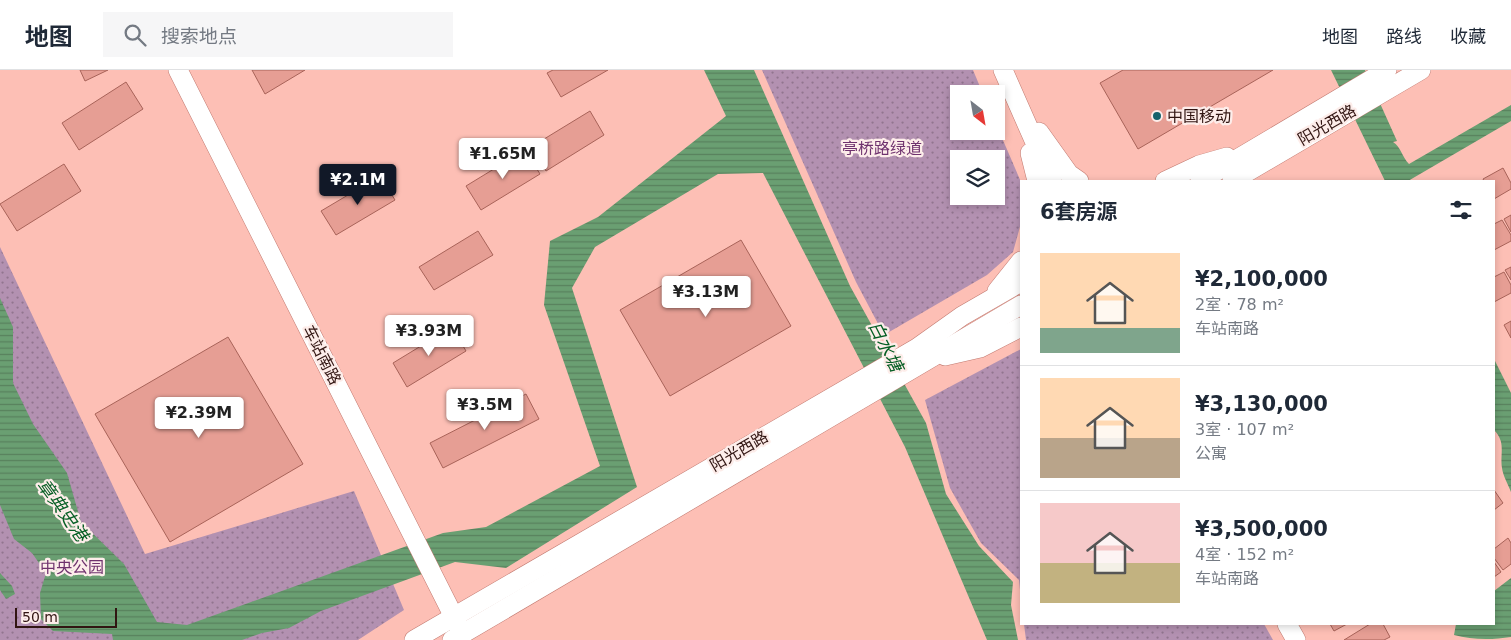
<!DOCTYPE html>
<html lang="zh">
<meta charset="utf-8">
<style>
body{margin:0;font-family:"DejaVu Sans","Noto Sans SC",sans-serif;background:#f6f6f7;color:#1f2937;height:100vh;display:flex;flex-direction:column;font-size:19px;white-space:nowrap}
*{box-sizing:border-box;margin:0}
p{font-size:16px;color:#747a83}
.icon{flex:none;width:28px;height:28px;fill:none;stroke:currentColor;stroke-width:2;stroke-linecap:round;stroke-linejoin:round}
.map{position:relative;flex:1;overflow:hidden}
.sheet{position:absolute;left:1020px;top:110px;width:475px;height:445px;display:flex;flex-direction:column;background:#fff;border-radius:0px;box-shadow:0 2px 8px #0003}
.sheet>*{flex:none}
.needle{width:32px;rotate:149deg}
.tools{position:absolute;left:950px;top:15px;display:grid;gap:10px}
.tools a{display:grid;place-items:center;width:55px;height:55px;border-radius:0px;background:#fff;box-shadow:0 2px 8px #0003;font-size:25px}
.scale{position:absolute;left:15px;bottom:12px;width:102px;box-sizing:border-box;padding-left:5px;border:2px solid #311512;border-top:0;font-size:14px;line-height:18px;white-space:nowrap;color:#311512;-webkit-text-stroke:4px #fdedea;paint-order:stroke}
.price{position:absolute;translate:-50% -42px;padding:0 11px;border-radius:5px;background:#fff;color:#222;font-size:16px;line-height:32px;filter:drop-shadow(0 1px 2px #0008)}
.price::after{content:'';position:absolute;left:50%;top:30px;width:15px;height:11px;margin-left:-8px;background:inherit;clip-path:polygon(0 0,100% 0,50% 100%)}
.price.active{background:#111827;color:#fff}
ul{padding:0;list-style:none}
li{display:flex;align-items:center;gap:15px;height:125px;padding:0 20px}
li+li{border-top:1px solid #e0e1e3}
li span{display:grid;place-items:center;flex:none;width:140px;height:100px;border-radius:0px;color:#555}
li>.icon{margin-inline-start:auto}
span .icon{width:60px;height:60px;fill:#fffc;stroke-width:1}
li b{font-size:21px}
h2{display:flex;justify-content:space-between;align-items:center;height:60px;padding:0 20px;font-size:21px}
header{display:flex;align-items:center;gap:30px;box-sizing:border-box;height:70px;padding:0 25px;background:#fff;border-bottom:1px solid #e0e1e3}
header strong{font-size:24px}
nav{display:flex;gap:28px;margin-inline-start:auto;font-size:18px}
.search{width:350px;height:45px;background:#f6f6f7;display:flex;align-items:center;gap:12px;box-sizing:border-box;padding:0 18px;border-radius:0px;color:#747a83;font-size:19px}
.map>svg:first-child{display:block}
</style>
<header>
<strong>地图</strong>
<div class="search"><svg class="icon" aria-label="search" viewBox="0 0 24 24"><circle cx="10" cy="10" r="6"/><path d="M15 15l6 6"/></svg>搜索地点</div>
<nav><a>地图</a><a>路线</a><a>收藏</a></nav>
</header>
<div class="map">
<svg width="1511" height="570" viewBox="0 0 1511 570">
<defs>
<pattern id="park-dots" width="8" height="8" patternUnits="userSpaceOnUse" patternTransform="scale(1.25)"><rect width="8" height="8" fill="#b391b1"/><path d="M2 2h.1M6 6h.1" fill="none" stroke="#92758f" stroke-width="1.8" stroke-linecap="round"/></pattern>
<pattern id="water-rules" width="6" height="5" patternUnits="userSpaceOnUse" patternTransform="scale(1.25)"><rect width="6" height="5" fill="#6a9f72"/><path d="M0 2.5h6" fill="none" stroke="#58805c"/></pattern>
</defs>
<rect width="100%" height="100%" fill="#fdbfb5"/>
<g fill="url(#park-dots)" fill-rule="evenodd">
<path d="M 762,0 L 973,0 L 983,24 L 959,24 L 959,61 L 996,61 L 996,54 L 1021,112 L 1021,153 L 1013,182 L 987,205 L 884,265 L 856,212 ZM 959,89 L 996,89 L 996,126 L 959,126 Z"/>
<path d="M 0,177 L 145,484 L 354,421 L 404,540 L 358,570 L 0,570 Z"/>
<path d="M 1021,279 L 1021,530 L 1019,510 L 981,473 L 950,418 L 925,330 Z"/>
<path d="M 1024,554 L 1264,554 L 1273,570 L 1026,570 Z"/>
</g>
<g fill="url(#water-rules)">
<path d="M 704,0 L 754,0 L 850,216 L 926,353 L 946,424 L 979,476 L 1013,512 L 1011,535 L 1018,570 L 987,570 L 905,377 L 763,103 L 718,104 L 595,177 L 572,218 L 637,417 L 506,498 L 455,492 L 321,541 L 289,558 L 262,563 L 242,570 L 113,570 L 112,564 L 53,561 L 41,549 L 40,523 L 46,503 L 32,483 L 14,469 L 0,435 L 0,228 L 13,257 L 13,313 L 33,354 L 67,403 L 81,452 L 124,494 L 157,552 L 187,555 L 443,463 L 486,457 L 600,396 L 544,235 L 550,171 L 598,147 L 726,46 Z"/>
<path d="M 1331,0 L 1365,0 L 1397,71 L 1393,72 C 1401,77 1402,87 1409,94 L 1511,35 L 1511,51 L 1408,111 L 1385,111 Z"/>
<path d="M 1494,289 L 1511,323 L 1511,422 C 1508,414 1503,406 1502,398 C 1500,383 1506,372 1494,360 Z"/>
<path d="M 0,503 L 12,516 L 15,524 L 6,529 L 0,520 Z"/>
<path d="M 1511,508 L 1511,567 C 1492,570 1472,570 1454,565 L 1456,554 L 1494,554 L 1494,521 Z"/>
</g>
<g fill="#e69e94" stroke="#a86359">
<path d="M 80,0 L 108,0 L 85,11 Z"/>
<path d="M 252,0 L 305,0 L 265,24 Z"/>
<path d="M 553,0 L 608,0 L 561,27 L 547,3 Z"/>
<path d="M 1123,0 L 1273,0 L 1138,79 L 1100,13 Z"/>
<path d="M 126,12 L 143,39 L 79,80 L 62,53 Z"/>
<path d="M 590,41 L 604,65 L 546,101 L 531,77 Z"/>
<path d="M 525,80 L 540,104 L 481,140 L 466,116 Z"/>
<path d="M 64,94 L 81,121 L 17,161 L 0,134 Z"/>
<path d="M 1503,98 L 1511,113 L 1511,119 L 1494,129 L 1494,111 L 1484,111 L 1483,109 Z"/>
<path d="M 380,106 L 395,130 L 336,165 L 321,141 Z"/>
<path d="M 1511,145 L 1511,162 L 1504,149 Z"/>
<path d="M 1502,150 L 1511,165 L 1511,171 L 1494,180 L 1494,154 Z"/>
<path d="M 478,161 L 493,185 L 434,220 L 419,197 Z"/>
<path d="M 741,170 L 791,256 L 670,326 L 620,240 Z"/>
<path d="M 1511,197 L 1511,210 L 1505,200 Z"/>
<path d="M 1504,202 L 1511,215 L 1511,223 L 1494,232 L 1494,207 Z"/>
<path d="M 1511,251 L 1511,268 L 1504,255 Z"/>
<path d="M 452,257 L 466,281 L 407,317 L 393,293 Z"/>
<path d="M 228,267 L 303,394 L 170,472 L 95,344 Z"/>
<path d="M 526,324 L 539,349 L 443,398 L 430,373 Z"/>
<path d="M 1494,420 L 1503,433 L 1494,440 Z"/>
<path d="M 1508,468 L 1511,473 L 1511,494 L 1503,500 L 1494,488 L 1494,479 Z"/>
<path d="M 1494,492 L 1501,502 L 1494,507 Z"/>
<path d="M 1330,554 L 1347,554 L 1334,561 Z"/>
<path d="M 1370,554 L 1383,554 L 1390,567 L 1384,570 L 1344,570 Z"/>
</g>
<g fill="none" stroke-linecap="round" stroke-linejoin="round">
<g stroke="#c1796f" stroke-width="20">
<g id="secondary">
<path d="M 178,0 L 459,557"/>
<path d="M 1003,0 L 1052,111"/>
<path d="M 1039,62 L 1069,104 L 1079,111"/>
<path d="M 1030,83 L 1037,111"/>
<path d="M 1165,111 L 1199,95 L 1227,87"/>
<path d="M 1200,111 L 1387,0"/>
<path d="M 1232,111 L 1421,0"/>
<path d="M 997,221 L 1021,191"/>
<path d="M 945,286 L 980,278 L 1021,257"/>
<path d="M 1287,554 L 1296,570"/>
<path d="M 414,570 L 917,278 L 962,246 L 1021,212"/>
<path d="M 452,570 L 1021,235"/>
</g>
</g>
<use href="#secondary" stroke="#fff" stroke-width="19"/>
</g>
<circle fill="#15626c" stroke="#fdedea" stroke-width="2" cx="1157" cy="46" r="5"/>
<g text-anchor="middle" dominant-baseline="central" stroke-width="4.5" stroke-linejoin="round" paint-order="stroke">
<g font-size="16" fill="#311512" stroke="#fdedea" text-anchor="start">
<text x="1167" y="46">中国移动</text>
</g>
<g font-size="16" fill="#311512" stroke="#fdedea">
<text transform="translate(1327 55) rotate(-30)">阳光西路</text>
<text transform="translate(322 285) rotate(63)">车站南路</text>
<text transform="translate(739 381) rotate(-30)">阳光西路</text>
</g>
<g font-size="16" fill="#6f326e" stroke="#fdedea">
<text x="882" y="78">亭桥路绿道</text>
<text x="72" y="497">中央公园</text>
</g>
<g font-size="18" font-style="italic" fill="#065f25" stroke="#fdedea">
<text transform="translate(886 276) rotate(63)">白水塘</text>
<text transform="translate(63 440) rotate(54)">章典史港</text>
</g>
</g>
</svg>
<div class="tools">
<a><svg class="needle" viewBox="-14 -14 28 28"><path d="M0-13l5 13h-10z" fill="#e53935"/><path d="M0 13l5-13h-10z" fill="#747a83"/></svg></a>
<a><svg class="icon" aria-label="layers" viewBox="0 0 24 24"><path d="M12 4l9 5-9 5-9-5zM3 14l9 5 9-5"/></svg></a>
</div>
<div class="scale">50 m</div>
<b class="price" style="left:503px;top:110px">¥1.65M</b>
<b class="price active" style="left:358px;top:136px">¥2.1M</b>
<b class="price" style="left:706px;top:248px">¥3.13M</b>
<b class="price" style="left:429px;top:287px">¥3.93M</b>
<b class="price" style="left:485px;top:361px">¥3.5M</b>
<b class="price" style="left:199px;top:369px">¥2.39M</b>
<section class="sheet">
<h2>6套房源<svg class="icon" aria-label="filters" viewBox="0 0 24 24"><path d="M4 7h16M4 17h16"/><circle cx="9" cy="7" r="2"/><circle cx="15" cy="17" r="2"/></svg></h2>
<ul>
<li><span style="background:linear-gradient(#ffd9b3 75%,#7fa58c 0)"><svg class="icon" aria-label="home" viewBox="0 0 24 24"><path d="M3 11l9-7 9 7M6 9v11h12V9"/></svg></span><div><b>¥2,100,000</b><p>2室 · 78 m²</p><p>车站南路</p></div></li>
<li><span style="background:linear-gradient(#ffd9b3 60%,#b9a48a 0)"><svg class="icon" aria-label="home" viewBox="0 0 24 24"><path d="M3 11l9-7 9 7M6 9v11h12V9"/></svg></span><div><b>¥3,130,000</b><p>3室 · 107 m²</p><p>公寓</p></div></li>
<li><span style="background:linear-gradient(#f6c9c9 60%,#c2b280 0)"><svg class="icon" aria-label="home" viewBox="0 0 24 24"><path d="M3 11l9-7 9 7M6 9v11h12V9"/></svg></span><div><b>¥3,500,000</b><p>4室 · 152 m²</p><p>车站南路</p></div></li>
</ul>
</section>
</div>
